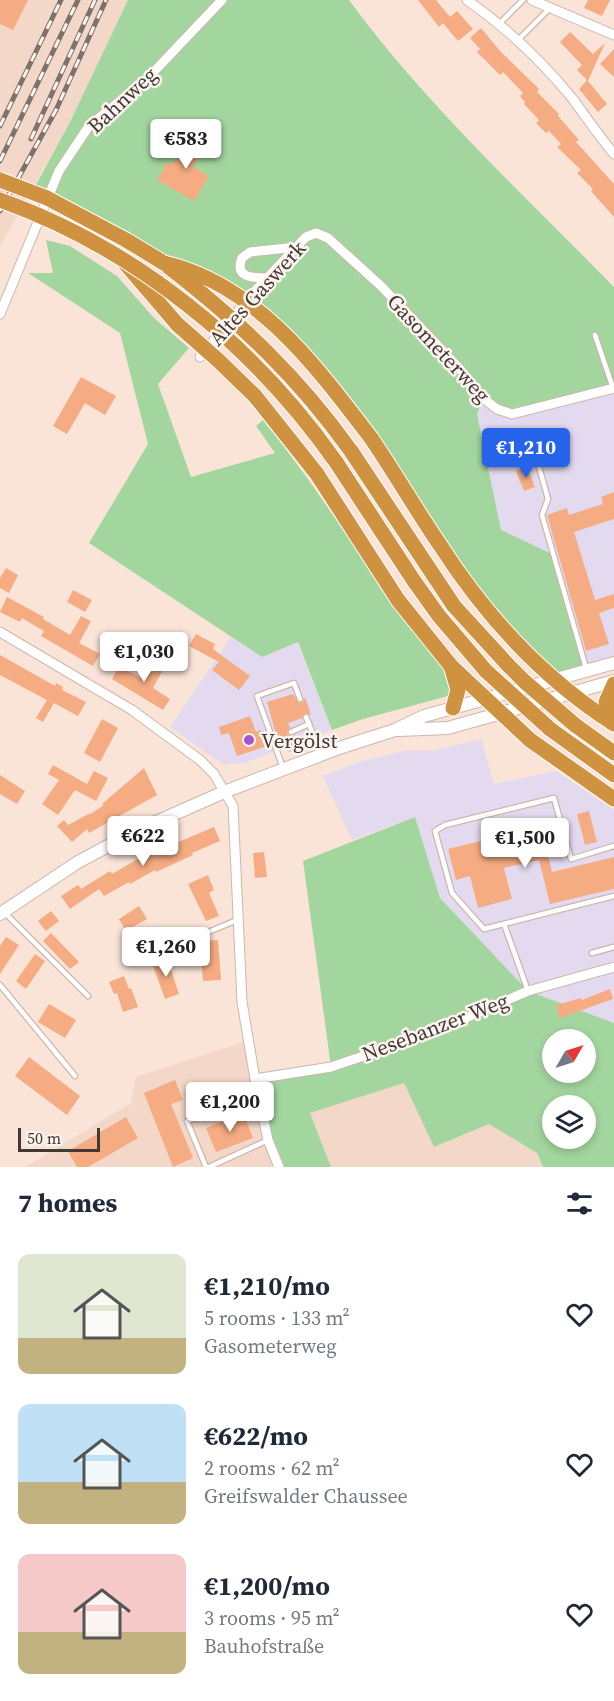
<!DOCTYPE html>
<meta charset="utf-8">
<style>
body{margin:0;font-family:"Source Serif 4",serif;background:#f6f6f7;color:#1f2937;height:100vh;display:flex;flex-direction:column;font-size:22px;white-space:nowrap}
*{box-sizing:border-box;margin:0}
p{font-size:20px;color:#747a83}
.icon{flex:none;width:33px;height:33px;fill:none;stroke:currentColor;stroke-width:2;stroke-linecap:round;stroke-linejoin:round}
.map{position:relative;height:1167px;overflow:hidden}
.panel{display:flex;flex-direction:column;background:#fff;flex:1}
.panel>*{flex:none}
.needle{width:39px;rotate:51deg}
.buttons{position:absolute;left:542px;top:1029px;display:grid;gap:12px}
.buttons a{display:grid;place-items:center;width:54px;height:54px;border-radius:50%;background:#fff;box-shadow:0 3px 9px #0003;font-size:30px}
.scale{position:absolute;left:18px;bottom:15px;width:82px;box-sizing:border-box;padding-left:6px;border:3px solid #423935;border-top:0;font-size:16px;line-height:21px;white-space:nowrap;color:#423935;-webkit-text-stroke:4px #fdf4f0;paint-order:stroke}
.price{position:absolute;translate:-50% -51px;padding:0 14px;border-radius:6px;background:#fff;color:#222;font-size:20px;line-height:39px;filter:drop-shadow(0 2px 3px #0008)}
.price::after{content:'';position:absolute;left:50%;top:36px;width:18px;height:14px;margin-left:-9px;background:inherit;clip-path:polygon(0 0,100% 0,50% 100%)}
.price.active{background:#2563eb;color:#fff}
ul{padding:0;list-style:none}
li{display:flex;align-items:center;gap:18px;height:150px;padding:0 18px}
li span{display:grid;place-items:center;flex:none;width:168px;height:120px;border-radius:12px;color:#555}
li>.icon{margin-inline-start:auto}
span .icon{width:72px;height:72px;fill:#fffc;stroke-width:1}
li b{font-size:26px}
h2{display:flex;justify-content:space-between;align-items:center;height:72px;padding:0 18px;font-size:26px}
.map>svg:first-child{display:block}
</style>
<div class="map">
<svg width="614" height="1167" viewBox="0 0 614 1167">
<rect width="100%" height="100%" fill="#fae4d8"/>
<g fill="#e4daef">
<path d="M 614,388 L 614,663 L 587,671 L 554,555 L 501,530 L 477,414 L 484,399 Z"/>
<path d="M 231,637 L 262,657 L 297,642 L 332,730 L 245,763 L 228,764 L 224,765 L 170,727 Z"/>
<path d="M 481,739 L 494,784 L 556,771 L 614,810 L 614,1023 L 528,991 L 440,898 L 415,817 L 352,840 L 323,776 L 359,762 L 407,750 L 433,751 Z"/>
</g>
<g fill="#f3d7c8">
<path d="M 0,0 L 128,0 L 70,122 L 0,246 Z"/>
<path d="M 247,1041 L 279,1167 L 25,1167 L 131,1103 L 136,1077 Z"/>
<path d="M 404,1083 L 434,1147 L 489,1124 L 537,1153 L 543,1167 L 331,1167 L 310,1113 Z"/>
</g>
<g fill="#a3d69f" fill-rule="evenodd">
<path d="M 128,0 L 349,0 C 426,105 523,194 614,287 L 614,388 L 512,414 L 484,399 L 477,414 L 501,530 L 554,555 L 587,671 L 555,680 L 516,640 L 388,462 L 258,311 L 32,192 L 70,122 Z"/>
<path d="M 46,240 L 70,246 L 117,276 L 154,318 L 189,348 L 158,384 L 191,477 L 275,453 L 256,426 L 263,420 C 314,483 357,552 404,618 C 414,633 443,660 449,675 C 451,681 451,688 451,693 L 448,696 L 363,719 L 332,730 L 298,642 L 262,657 L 89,543 L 148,444 L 120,333 L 28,273 L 53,273 Z"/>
<path d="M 415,817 L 440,898 L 528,991 L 614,1023 L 614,1167 L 543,1167 L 537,1153 L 489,1124 L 434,1147 L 404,1083 L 310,1113 L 331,1167 L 279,1167 L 255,1079 L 331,1067 L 303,861 ZM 552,1040 L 585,1040 L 585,1072 L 552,1072 ZM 552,1106 L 585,1106 L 585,1138 L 552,1138 Z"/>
</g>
<g fill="#f6ac83">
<path d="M 0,0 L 28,0 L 13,30 L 0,24 Z"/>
<path d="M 418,0 L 436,0 L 450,17 L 457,11 L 473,29 L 458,41 L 443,23 L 439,27 Z"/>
<path d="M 588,0 L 610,0 L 602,16 L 584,8 Z"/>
<path d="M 481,28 L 500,51 L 539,89 L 537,92 L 559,114 L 558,116 L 579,140 L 576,142 L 614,184 L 614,217 L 591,191 L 593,189 L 577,173 L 581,170 L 557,147 L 561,144 L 549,131 L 546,133 L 536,123 L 539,120 L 524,104 L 525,102 L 520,96 L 523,93 L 503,72 L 500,75 L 477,52 L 480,49 L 470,38 Z"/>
<path d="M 570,32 L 593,54 L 605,43 L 588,81 L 607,104 L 598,112 L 579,89 L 587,80 L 577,70 L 582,65 L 560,42 Z"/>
<path d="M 614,49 L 614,77 L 600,64 Z"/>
<path d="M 190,133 L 207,142 L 193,167 L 209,176 L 194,201 L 157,180 L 167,162 L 172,165 Z"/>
<path d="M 81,377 L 116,396 L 105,415 L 85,403 L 67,434 L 53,426 Z"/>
<path d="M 527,467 L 535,487 L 524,491 L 516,471 Z"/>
<path d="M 614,492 L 614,519 L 574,532 L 595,600 L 614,594 L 614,608 L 599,613 L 609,644 L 586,651 L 547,515 L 567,508 L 569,515 L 603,504 L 601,497 Z"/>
<path d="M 6,568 L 18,575 L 9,593 L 0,588 L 0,578 Z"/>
<path d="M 73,590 L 92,600 L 85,612 L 67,602 Z"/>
<path d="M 7,597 L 44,617 L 43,619 L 70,635 L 81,616 L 91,621 L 79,643 L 100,654 L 93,666 L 41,636 L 44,631 L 32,624 L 22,618 L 20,622 L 0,612 Z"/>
<path d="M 196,634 L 215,644 L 213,649 L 250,676 L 239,690 L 212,670 L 219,662 L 189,646 Z"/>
<path d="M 0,655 L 55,686 L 56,683 L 63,687 L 62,690 L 86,702 L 78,716 L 54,703 L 43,722 L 36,718 L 47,700 L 0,675 Z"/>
<path d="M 154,658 L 166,664 L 153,688 L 170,699 L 163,710 L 112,679 L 119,666 L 143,679 Z"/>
<path d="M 293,694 L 299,703 L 303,702 L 305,697 L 311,715 L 305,713 L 302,718 L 288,723 L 290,728 L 287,733 L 292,736 L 297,749 L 289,752 L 287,746 L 282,747 L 278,742 L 267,702 Z"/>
<path d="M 250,716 L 256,732 L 260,730 L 265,732 L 270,745 L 237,756 L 229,733 L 221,735 L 219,727 Z"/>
<path d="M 102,719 L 118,728 L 100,762 L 84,753 Z"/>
<path d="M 53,765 L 87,784 L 94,771 L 108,778 L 96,801 L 75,790 L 58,815 L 42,804 L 59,780 L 48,774 Z"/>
<path d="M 144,768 L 157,795 L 89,833 L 87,829 L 72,842 L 57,826 L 64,820 L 68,825 L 90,813 L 89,815 L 104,805 L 102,804 Z"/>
<path d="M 0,775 L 25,791 L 17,804 L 0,794 Z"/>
<path d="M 589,811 L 597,842 L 585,845 L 577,814 Z"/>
<path d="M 541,826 L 552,872 L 614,857 L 614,889 L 550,904 L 539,860 L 504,868 L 512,899 L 478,908 L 470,876 L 456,880 L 448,849 Z"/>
<path d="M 214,827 L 220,841 L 192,853 L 193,855 L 156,872 L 155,870 L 130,884 L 129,882 L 104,896 L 99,889 L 70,909 L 61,896 L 78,885 L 81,889 L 110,871 L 112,874 L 136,860 Z"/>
<path d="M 264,852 L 267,877 L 255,878 L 253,853 Z"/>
<path d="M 208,875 L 214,890 L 209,893 L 219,916 L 206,921 L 188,884 Z"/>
<path d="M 139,906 L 147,919 L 126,931 L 119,919 Z"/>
<path d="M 51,911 L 59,921 L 46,931 L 38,921 Z"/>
<path d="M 51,933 L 79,962 L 70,969 L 43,941 Z"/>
<path d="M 6,937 L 19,945 L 0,974 L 0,946 Z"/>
<path d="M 218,940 L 221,980 L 203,981 L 200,941 Z"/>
<path d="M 35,954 L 45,961 L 26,989 L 16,981 Z"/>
<path d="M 167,958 L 179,994 L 165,999 L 152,963 Z"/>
<path d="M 124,976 L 129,989 L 131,988 L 138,1007 L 123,1012 L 117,993 L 114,994 L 109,982 Z"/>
<path d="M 610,989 L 613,999 L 560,1018 L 556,1005 L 581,998 L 582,1000 Z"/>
<path d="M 49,1004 L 76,1020 L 65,1038 L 38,1022 Z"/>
<path d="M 29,1057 L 80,1096 L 67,1115 L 15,1076 Z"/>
<path d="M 175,1080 L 183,1100 L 171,1104 L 193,1158 L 173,1167 L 144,1093 Z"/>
<path d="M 243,1113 L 253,1138 L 216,1152 L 206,1128 Z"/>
<path d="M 126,1117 L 138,1138 L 88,1167 L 77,1167 L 68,1151 Z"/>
</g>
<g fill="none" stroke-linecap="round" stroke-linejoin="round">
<g stroke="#ccb7ac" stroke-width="7">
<g id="service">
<path d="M 500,23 L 523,0"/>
<path d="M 518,40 L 549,9"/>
<path d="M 595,335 L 613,388"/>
<path d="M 534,449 L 548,499 L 542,515 L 586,668"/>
<path d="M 309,724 L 320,753"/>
<path d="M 291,732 L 309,724 L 306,717"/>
<path d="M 283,768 L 257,696 L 294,683 L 300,699"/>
<path d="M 614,846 L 571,859 L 554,798 L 445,825 L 435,831 L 452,893 L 484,929 L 614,896"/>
<path d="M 5,913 L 88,996"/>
<path d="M 504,924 L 528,991"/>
<path d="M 592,953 L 614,947"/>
<path d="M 137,962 L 237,920"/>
<path d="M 0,985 L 75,1076"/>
<path d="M 206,1167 L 187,1121 L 213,1111"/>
<path d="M 209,1167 L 268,1140"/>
</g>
</g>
<g stroke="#ccb7ac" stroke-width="11">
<g id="minor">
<path d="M 467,0 C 507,28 541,60 572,98 C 586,117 599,136 614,154"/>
<path d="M 532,0 L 614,35"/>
<path d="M 268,278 C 253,278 234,278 242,258 L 250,252 L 297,247"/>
<path d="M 0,314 L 59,171 L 89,126 L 146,80 L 222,0"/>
<path d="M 200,357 L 254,292 L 306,237 L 316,233 L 328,238 L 381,286 L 459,368 L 484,399 L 497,409 L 512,414 L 614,388"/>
<path d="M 0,632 L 132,710 L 200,760 L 214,774 L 233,806 L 242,1002 L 255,1079 L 268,1140 L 279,1167"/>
<path d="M 255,1079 L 331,1067 L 431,1033 L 528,991 L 614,967"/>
</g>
</g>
<g stroke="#ccb7ac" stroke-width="14">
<g id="secondary">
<path d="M 399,730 L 448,728 L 614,681"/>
<path d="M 0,914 L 78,862 L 136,831 L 224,792 L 339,748 L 395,730 L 424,716 L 614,663"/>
</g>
</g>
<g stroke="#fff" stroke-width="17">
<g id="trunk">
<path d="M 126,240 L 164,263"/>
<path d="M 124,262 L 177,324"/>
<path d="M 371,438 C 395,473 416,510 440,545 C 485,615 544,679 614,724"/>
<path d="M 351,451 L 454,606 L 508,665"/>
<path d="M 336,462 L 414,581 L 439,616 L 486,671"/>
<path d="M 317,474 L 398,600 L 451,666 L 530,740 L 614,799"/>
<path d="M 451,666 L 458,690 L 453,708"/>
<path d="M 611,722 L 606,702 L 614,684"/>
<path d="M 575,725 L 614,753"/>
<path d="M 550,729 L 614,775"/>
</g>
</g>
<use href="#service" stroke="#fff" stroke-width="4.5"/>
<use href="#minor" stroke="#fff" stroke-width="9"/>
<use href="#secondary" stroke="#fff" stroke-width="12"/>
<use href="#trunk" stroke="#cf9240" stroke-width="15"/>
<g stroke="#7f716b" stroke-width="5">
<g id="rail">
<path d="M 0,126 L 61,0"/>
<path d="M 31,139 L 95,0"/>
<path d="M 0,161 L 78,0"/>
<path d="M 0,211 L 56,110 L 106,0"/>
</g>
</g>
<use href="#rail" stroke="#fdf4f0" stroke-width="3" stroke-dasharray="9" stroke-linecap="butt"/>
<g stroke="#fff" stroke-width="17" stroke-linecap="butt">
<g id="trunk-bridge">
<path d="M 0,180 L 47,198 L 126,240"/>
<path d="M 0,200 C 135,248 254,345 336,462"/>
<path d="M 164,263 C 256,284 316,366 371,438"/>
<path d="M 169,267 C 241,323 298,377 351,451"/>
<path d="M 177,324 L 219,361 L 255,396 L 317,474"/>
<path d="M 508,665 L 525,682 L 575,725"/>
<path d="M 486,671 L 550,729"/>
</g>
</g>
<use href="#trunk-bridge" stroke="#cf9240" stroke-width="15"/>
</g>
<circle fill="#a058cc" stroke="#fdf4f0" stroke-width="2" cx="249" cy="740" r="6"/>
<g text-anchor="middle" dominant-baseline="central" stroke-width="5" stroke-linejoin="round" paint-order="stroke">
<g font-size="21" fill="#423935" stroke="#fdf4f0">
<text transform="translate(122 100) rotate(-43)">Bahnweg</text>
<text transform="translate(257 293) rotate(-48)">Altes Gaswerk</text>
<text transform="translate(439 348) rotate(47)">Gasometerweg</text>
<text transform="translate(435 1027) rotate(-21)">Nesebanzer Weg</text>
</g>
<g font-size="21" fill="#423935" stroke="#fdf4f0" text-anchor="start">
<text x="261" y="740">Vergölst</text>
</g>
</g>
</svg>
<div class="buttons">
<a><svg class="needle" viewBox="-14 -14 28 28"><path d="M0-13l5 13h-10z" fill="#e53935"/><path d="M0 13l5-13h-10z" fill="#747a83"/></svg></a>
<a><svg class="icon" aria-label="layers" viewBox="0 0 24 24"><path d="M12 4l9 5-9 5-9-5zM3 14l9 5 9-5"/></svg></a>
</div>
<div class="scale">50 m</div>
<b class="price" style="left:186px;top:170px">€583</b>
<b class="price active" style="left:526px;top:479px">€1,210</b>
<b class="price" style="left:144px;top:683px">€1,030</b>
<b class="price" style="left:143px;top:867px">€622</b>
<b class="price" style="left:525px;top:869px">€1,500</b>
<b class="price" style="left:166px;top:978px">€1,260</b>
<b class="price" style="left:230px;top:1133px">€1,200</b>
</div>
<section class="panel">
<h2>7 homes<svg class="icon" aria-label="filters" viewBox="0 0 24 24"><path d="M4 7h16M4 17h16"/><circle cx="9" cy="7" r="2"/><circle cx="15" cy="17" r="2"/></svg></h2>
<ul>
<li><span style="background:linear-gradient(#dfe7d0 70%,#c2b280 0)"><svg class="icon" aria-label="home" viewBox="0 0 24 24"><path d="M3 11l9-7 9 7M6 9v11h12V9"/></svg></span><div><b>€1,210/mo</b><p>5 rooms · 133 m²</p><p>Gasometerweg</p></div><svg class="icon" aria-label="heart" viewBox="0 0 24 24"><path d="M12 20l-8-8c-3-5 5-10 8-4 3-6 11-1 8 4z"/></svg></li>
<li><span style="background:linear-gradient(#bfe0f5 65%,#c2b280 0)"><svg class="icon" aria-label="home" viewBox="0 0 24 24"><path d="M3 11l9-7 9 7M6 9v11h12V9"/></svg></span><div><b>€622/mo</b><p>2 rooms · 62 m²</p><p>Greifswalder Chaussee</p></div><svg class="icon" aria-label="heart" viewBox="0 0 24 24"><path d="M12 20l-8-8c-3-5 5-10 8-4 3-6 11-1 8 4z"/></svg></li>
<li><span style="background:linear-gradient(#f6c9c9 65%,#c2b280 0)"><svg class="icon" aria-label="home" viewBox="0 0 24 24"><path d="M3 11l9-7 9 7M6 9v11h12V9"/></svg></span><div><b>€1,200/mo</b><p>3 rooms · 95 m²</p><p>Bauhofstraße</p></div><svg class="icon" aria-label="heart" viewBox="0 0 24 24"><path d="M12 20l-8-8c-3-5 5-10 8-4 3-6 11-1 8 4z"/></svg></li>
</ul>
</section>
